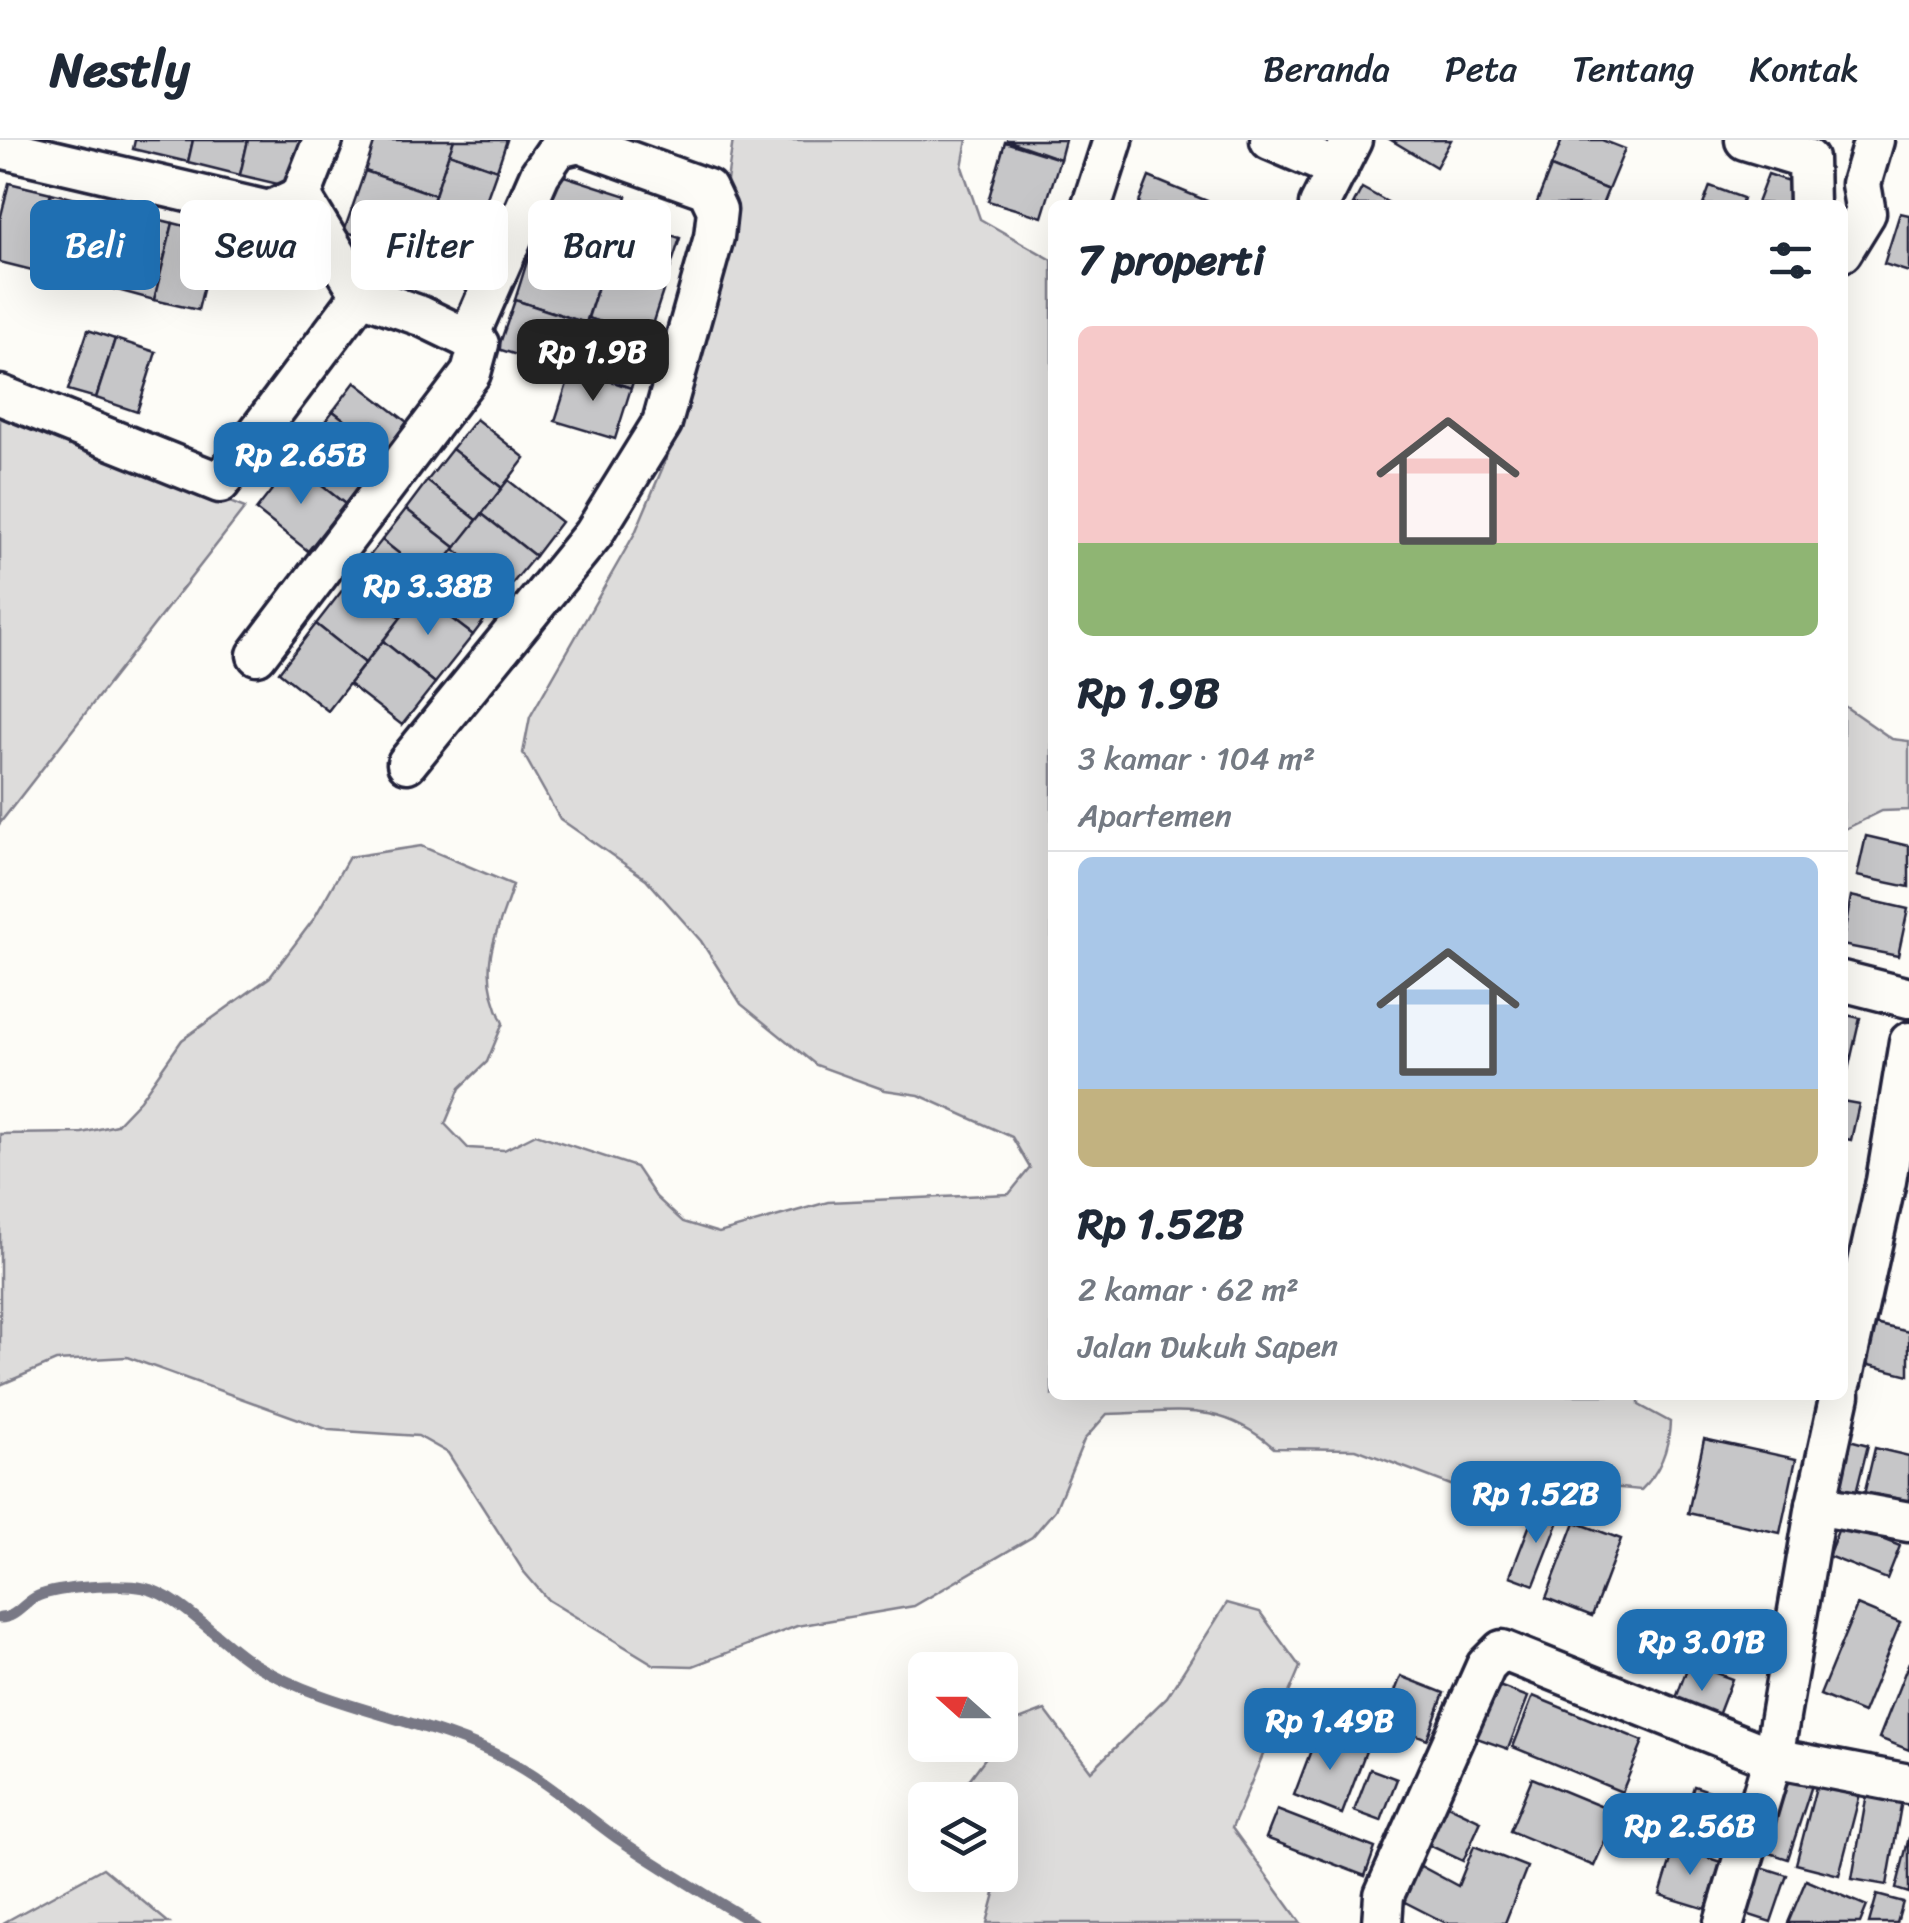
<!DOCTYPE html>
<html lang="id">
<meta charset="utf-8">
<style>
body{margin:0;font-family:Sriracha,sans-serif;background:#f6f6f7;color:#1f2937;height:100vh;display:flex;flex-direction:column;font-size:38px;white-space:nowrap}
*{box-sizing:border-box;margin:0}
p{font-size:32px;color:#747a83}
.icon{flex:none;width:55px;height:55px;fill:none;stroke:currentColor;stroke-width:2;stroke-linecap:round;stroke-linejoin:round}
.map{position:relative;flex:1;overflow:hidden}
.sheet{position:absolute;left:1048px;top:60px;width:800px;height:1200px;display:flex;flex-direction:column;background:#fff;border-radius:15px;box-shadow:0 10px 40px #0002}
.sheet>*{flex:none}
.hud{position:absolute;left:30px;top:60px;width:868px;height:90px;display:flex;gap:20px}
.needle{width:65px;rotate:291deg}
.tools{position:absolute;left:908px;top:1512px;display:grid;gap:20px}
.tools a{display:grid;place-items:center;width:110px;height:110px;border-radius:15px;background:#fff;box-shadow:0 10px 40px #0002;font-size:50px}
.price{position:absolute;translate:-50% -85px;padding:0 22px;border-radius:20px;background:#1f6fb2;color:#fff;font-size:32px;line-height:65px;filter:drop-shadow(0 2px 5px #0008)}
.price::after{content:'';position:absolute;left:50%;top:60px;width:30px;height:22px;margin-left:-15px;background:inherit;clip-path:polygon(0 0,100% 0,50% 100%)}
.price.on{background:#222;color:#fff}
ul{padding:0;list-style:none}
li{display:grid;align-content:center;gap:20px;height:530px;padding:0 30px}
li+li{border-top:2px solid #e0e1e3}
li span{display:grid;place-items:center;height:310px;border-radius:15px;color:#555}
li>.icon{margin-inline-start:auto}
span .icon{width:180px;height:180px;fill:#fffc;stroke-width:1}
li b{font-size:42px}
h2{display:flex;justify-content:space-between;align-items:center;height:120px;padding:0 30px;font-size:42px}
.chip{padding:0 35px;border-radius:15px;background:#fff;box-shadow:0 10px 40px #0002;font-size:35px;line-height:90px}
.chip.on{background:#1f6fb2;color:#fff}
header{display:flex;align-items:center;gap:60px;box-sizing:border-box;height:140px;padding:0 50px;background:#fff;border-bottom:2px solid #e0e1e3}
header strong{font-size:48px}
nav{display:flex;gap:55px;margin-inline-start:auto;font-size:35px}
.map>svg:first-child{display:block}
</style>
<header>
<strong>Nestly</strong>
<nav><a>Beranda</a><a>Peta</a><a>Tentang</a><a>Kontak</a></nav>
</header>
<div class="map">
<svg width="1909" height="1783" viewBox="0 0 1909 1783">
<rect width="100%" height="100%" fill="#fdfcf7"/>
<filter id="ink" filterUnits="userSpaceOnUse"><feTurbulence type="fractalNoise" baseFrequency=".01" numOctaves="2"/><feDisplacementMap in="SourceGraphic" scale="20" xChannelSelector="R" yChannelSelector="G"/><feConvolveMatrix kernelMatrix="1 2 1 2 8 2 1 2 1" color-interpolation-filters="sRGB"/></filter>
<g filter="url(#ink)">
<g fill="#dddcdb" stroke="#807f8b" stroke-width="2.5">
<path d="M 733,0 L 967,0 L 962,27 L 980,79 L 1052,120 L 1052,1255 L 1639,1255 L 1639,1265 L 1670,1282 C 1669,1308 1660,1332 1641,1350 L 1525,1339 L 1490,1353 L 1456,1347 L 1356,1309 L 1274,1308 C 1218,1259 1176,1273 1107,1274 L 1084,1300 L 1055,1370 L 1032,1397 L 914,1466 L 797,1486 L 693,1526 L 655,1525 L 548,1460 L 524,1432 L 448,1313 L 418,1296 L 329,1290 L 127,1217 L 56,1221 L 0,1245 L 0,994 L 82,993 L 116,985 L 140,960 L 182,900 L 270,837 L 313,780 L 349,717 L 421,706 L 513,745 C 495,800 476,827 503,883 L 487,922 L 460,948 L 445,984 L 468,1008 L 504,1010 L 536,994 L 636,1027 L 656,1057 L 683,1082 L 719,1093 L 828,1062 L 1009,1054 L 1030,1028 L 1012,997 L 919,955 L 885,950 L 816,925 L 741,864 L 701,801 L 646,739 L 560,679 L 523,613 L 530,577 L 635,393 L 679,289 L 717,109 Z"/>
<path d="M 0,271 L 245,368 L 0,683 Z"/>
<path d="M 1843,565 L 1892,599 L 1909,601 L 1909,670 L 1882,671 L 1843,690 Z"/>
<path d="M 1227,1463 L 1260,1472 L 1300,1527 L 1232,1688 L 1301,1783 L 987,1783 L 997,1746 L 991,1735 L 1000,1735 L 1000,1660 L 954,1660 L 995,1605 L 1000,1605 L 1011,1583 L 1045,1570 L 1091,1631 L 1167,1557 Z"/>
<path d="M 103,1728 L 169,1783 L 3,1783 Z"/>
</g>
<g fill="none" stroke-linecap="round" stroke-linejoin="round">
<path stroke="#787885" stroke-width="11" d="M 0,1478 C 17,1478 24,1462 38,1456 C 59,1447 122,1443 144,1448 C 180,1455 221,1504 256,1525 C 333,1571 425,1578 505,1619 C 544,1639 581,1672 617,1698 C 661,1728 707,1755 753,1783"/>
</g>
<g fill="#c6c6c8" stroke="#22223b" stroke-width="2.5">
<path d="M 135,0 L 193,0 L 188,22 L 133,9 Z"/>
<path d="M 193,0 L 248,0 L 240,35 L 188,22 Z"/>
<path d="M 248,0 L 311,0 L 299,49 L 240,35 Z"/>
<path d="M 375,0 L 454,0 L 435,55 L 365,31 Z"/>
<path d="M 454,0 L 507,0 L 497,30 L 449,13 Z"/>
<path d="M 1006,0 L 1065,0 L 1060,19 Z"/>
<path d="M 1391,0 L 1451,0 L 1436,27 Z"/>
<path d="M 1562,0 L 1602,0 L 1625,9 L 1608,50 L 1551,27 Z"/>
<path d="M 1005,2 L 1060,19 L 1042,77 L 988,61 Z"/>
<path d="M 449,13 L 497,30 L 478,83 L 431,67 Z"/>
<path d="M 1551,27 L 1608,50 L 1602,65 L 1536,65 Z"/>
<path d="M 365,31 L 435,55 L 414,115 L 344,91 Z"/>
<path d="M 555,33 L 627,56 L 608,116 L 536,93 Z"/>
<path d="M 1768,34 L 1797,44 L 1789,65 L 1757,63 Z"/>
<path d="M 1149,37 L 1207,61 L 1205,65 L 1138,65 Z"/>
<path d="M 9,43 L 51,53 L 32,130 L 0,122 L 0,80 Z"/>
<path d="M 1710,46 L 1743,58 L 1741,65 L 1703,65 Z"/>
<path d="M 1362,48 L 1393,65 L 1353,65 Z"/>
<path d="M 51,53 L 93,63 L 74,140 L 32,130 Z"/>
<path d="M 93,63 L 132,73 L 114,149 L 74,140 Z"/>
<path d="M 431,67 L 478,83 L 462,131 L 414,115 Z"/>
<path d="M 132,73 L 173,83 L 154,160 L 114,149 Z"/>
<path d="M 1900,73 L 1909,75 L 1909,132 L 1884,124 Z"/>
<path d="M 620,79 L 680,98 L 664,148 L 604,128 Z"/>
<path d="M 173,83 L 217,94 L 198,170 L 154,160 Z"/>
<path d="M 536,93 L 608,116 L 586,183 L 515,160 Z"/>
<path d="M 604,128 L 664,148 L 648,197 L 588,178 Z"/>
<path d="M 515,160 L 586,183 L 570,232 L 498,209 Z"/>
<path d="M 588,178 L 648,197 L 631,248 L 572,228 Z"/>
<path d="M 88,190 L 115,199 L 96,258 L 68,250 Z"/>
<path d="M 115,199 L 156,212 L 137,272 L 96,258 Z"/>
<path d="M 572,228 L 631,248 L 615,299 L 555,281 Z"/>
<path d="M 355,242 L 407,282 L 385,311 L 333,271 Z"/>
<path d="M 333,271 L 385,311 L 366,336 L 314,296 Z"/>
<path d="M 476,279 L 525,318 L 502,348 L 452,309 Z"/>
<path d="M 314,296 L 366,336 L 345,364 L 293,323 Z"/>
<path d="M 452,309 L 502,348 L 477,380 L 427,341 Z"/>
<path d="M 293,323 L 345,364 L 308,411 L 256,370 Z"/>
<path d="M 508,340 L 561,382 L 535,416 L 482,374 Z"/>
<path d="M 427,341 L 477,380 L 456,408 L 406,369 Z"/>
<path d="M 406,369 L 456,408 L 431,439 L 382,400 Z"/>
<path d="M 482,374 L 535,416 L 507,450 L 454,409 Z"/>
<path d="M 382,400 L 431,439 L 401,478 L 351,439 Z"/>
<path d="M 454,409 L 507,450 L 473,495 L 419,454 Z"/>
<path d="M 351,439 L 401,478 L 365,523 L 316,484 Z"/>
<path d="M 419,454 L 473,495 L 435,543 L 383,501 Z"/>
<path d="M 316,484 L 365,523 L 328,571 L 279,532 Z"/>
<path d="M 383,501 L 435,543 L 402,585 L 349,544 Z"/>
<path d="M 1866,696 L 1909,706 L 1909,747 L 1857,736 Z"/>
<path d="M 1851,756 L 1908,769 L 1898,816 L 1842,805 Z"/>
<path d="M 1842,874 L 1860,878 L 1848,930 L 1842,929 Z"/>
<path d="M 1842,961 L 1859,964 L 1851,1000 L 1842,998 Z"/>
<path d="M 1875,1184 L 1909,1192 L 1909,1235 L 1865,1224 Z"/>
<path d="M 1842,1298 L 1868,1305 L 1854,1361 L 1829,1355 Z"/>
<path d="M 1704,1299 L 1796,1319 L 1780,1393 L 1688,1373 Z"/>
<path d="M 1875,1308 L 1909,1316 L 1909,1374 L 1862,1363 Z"/>
<path d="M 1537,1366 L 1561,1376 L 1534,1445 L 1510,1436 Z"/>
<path d="M 1575,1382 L 1621,1399 L 1592,1476 L 1546,1458 Z"/>
<path d="M 1841,1383 L 1900,1406 L 1887,1439 L 1828,1416 Z"/>
<path d="M 1857,1465 L 1900,1483 L 1863,1573 L 1820,1555 Z"/>
<path d="M 1909,1522 L 1909,1610 L 1879,1598 Z"/>
<path d="M 1689,1523 L 1732,1539 L 1714,1586 L 1672,1569 Z"/>
<path d="M 1401,1536 L 1444,1553 L 1427,1599 L 1383,1582 Z"/>
<path d="M 1491,1543 L 1528,1557 L 1508,1609 L 1471,1596 Z"/>
<path d="M 1533,1556 L 1643,1601 L 1622,1652 L 1513,1607 Z"/>
<path d="M 1318,1592 L 1366,1611 L 1342,1674 L 1294,1655 Z"/>
<path d="M 1780,1628 L 1814,1639 L 1788,1719 L 1754,1708 Z"/>
<path d="M 1370,1629 L 1397,1639 L 1381,1681 L 1354,1671 Z"/>
<path d="M 1532,1638 L 1617,1673 L 1594,1726 L 1510,1691 Z"/>
<path d="M 1817,1643 L 1860,1654 L 1839,1735 L 1796,1724 Z"/>
<path d="M 1694,1646 L 1742,1662 L 1727,1710 L 1679,1695 Z"/>
<path d="M 1867,1654 L 1902,1660 L 1887,1745 L 1852,1739 Z"/>
<path d="M 1435,1659 L 1481,1681 L 1463,1721 L 1416,1699 Z"/>
<path d="M 1277,1670 L 1375,1708 L 1365,1736 L 1266,1698 Z"/>
<path d="M 1909,1697 L 1909,1753 L 1896,1749 Z"/>
<path d="M 1474,1706 L 1527,1727 L 1505,1783 L 1446,1783 L 1397,1758 L 1415,1723 L 1458,1746 Z"/>
<path d="M 1675,1707 L 1721,1722 L 1706,1769 L 1660,1755 Z"/>
<path d="M 1752,1724 L 1787,1735 L 1771,1782 L 1737,1771 Z"/>
<path d="M 1806,1740 L 1867,1766 L 1860,1783 L 1788,1783 Z"/>
<path d="M 1877,1755 L 1903,1762 L 1897,1783 L 1869,1783 Z"/>
</g>
<g fill="none" stroke-linecap="round" stroke-linejoin="round">
<g stroke="#22223b" stroke-width="45">
<g id="minor">
<path d="M 1270,0 L 1338,29"/>
<path d="M 1745,0 L 1808,19 L 1809,65"/>
<path d="M 0,8 L 269,71 L 301,56 L 323,0"/>
<path d="M 1092,65 L 1113,0"/>
<path d="M 1319,65 L 1352,0"/>
<path d="M 1842,112 L 1866,73 L 1861,44 L 1874,0"/>
<path d="M 0,255 L 220,343 L 361,155 L 301,56"/>
<path d="M 257,515 L 471,233 L 479,204 L 421,176 L 361,155"/>
<path d="M 407,623 L 594,393 L 662,283 L 714,97 L 717,70 L 707,49 L 579,3 L 558,8 L 540,34 L 468,199"/>
<path d="M 1842,841 L 1909,858"/>
<path d="M 1842,1241 L 1886,1041 L 1909,902"/>
<path d="M 1816,1365 L 1909,1382"/>
<path d="M 1382,1783 L 1384,1755 L 1486,1526 L 1502,1510 L 1773,1618 L 1909,1644"/>
<path d="M 1724,1783 L 1773,1618 L 1816,1365 L 1840,1255"/>
</g>
</g>
<use href="#minor" stroke="#fdfcf7" stroke-width="38"/>
</g>
</g>
</svg>
<div class="tools">
<a><svg class="needle" viewBox="-14 -14 28 28"><path d="M0-13l5 13h-10z" fill="#e53935"/><path d="M0 13l5-13h-10z" fill="#747a83"/></svg></a>
<a><svg class="icon" aria-label="layers" viewBox="0 0 24 24"><path d="M12 4l9 5-9 5-9-5zM3 14l9 5 9-5"/></svg></a>
</div>
<b class="price on" style="left:593px;top:264px">Rp 1.9B</b>
<b class="price" style="left:301px;top:367px">Rp 2.65B</b>
<b class="price" style="left:428px;top:498px">Rp 3.38B</b>
<b class="price" style="left:1536px;top:1406px">Rp 1.52B</b>
<b class="price" style="left:1702px;top:1554px">Rp 3.01B</b>
<b class="price" style="left:1330px;top:1633px">Rp 1.49B</b>
<b class="price" style="left:1690px;top:1738px">Rp 2.56B</b>
<div class="hud">
<a class="chip on">Beli</a>
<a class="chip">Sewa</a>
<a class="chip">Filter</a>
<a class="chip">Baru</a>
</div>
<section class="sheet">
<h2>7 properti<svg class="icon" aria-label="filters" viewBox="0 0 24 24"><path d="M4 7h16M4 17h16"/><circle cx="9" cy="7" r="2"/><circle cx="15" cy="17" r="2"/></svg></h2>
<ul>
<li><span style="background:linear-gradient(#f6c9c9 70%,#8fb573 0)"><svg class="icon" aria-label="home" viewBox="0 0 24 24"><path d="M3 11l9-7 9 7M6 9v11h12V9"/></svg></span><div><b>Rp 1.9B</b><p>3 kamar · 104 m²</p><p>Apartemen</p></div></li>
<li><span style="background:linear-gradient(#a9c7e8 75%,#c2b280 0)"><svg class="icon" aria-label="home" viewBox="0 0 24 24"><path d="M3 11l9-7 9 7M6 9v11h12V9"/></svg></span><div><b>Rp 1.52B</b><p>2 kamar · 62 m²</p><p>Jalan Dukuh Sapen</p></div></li>
</ul>
</section>
</div>
